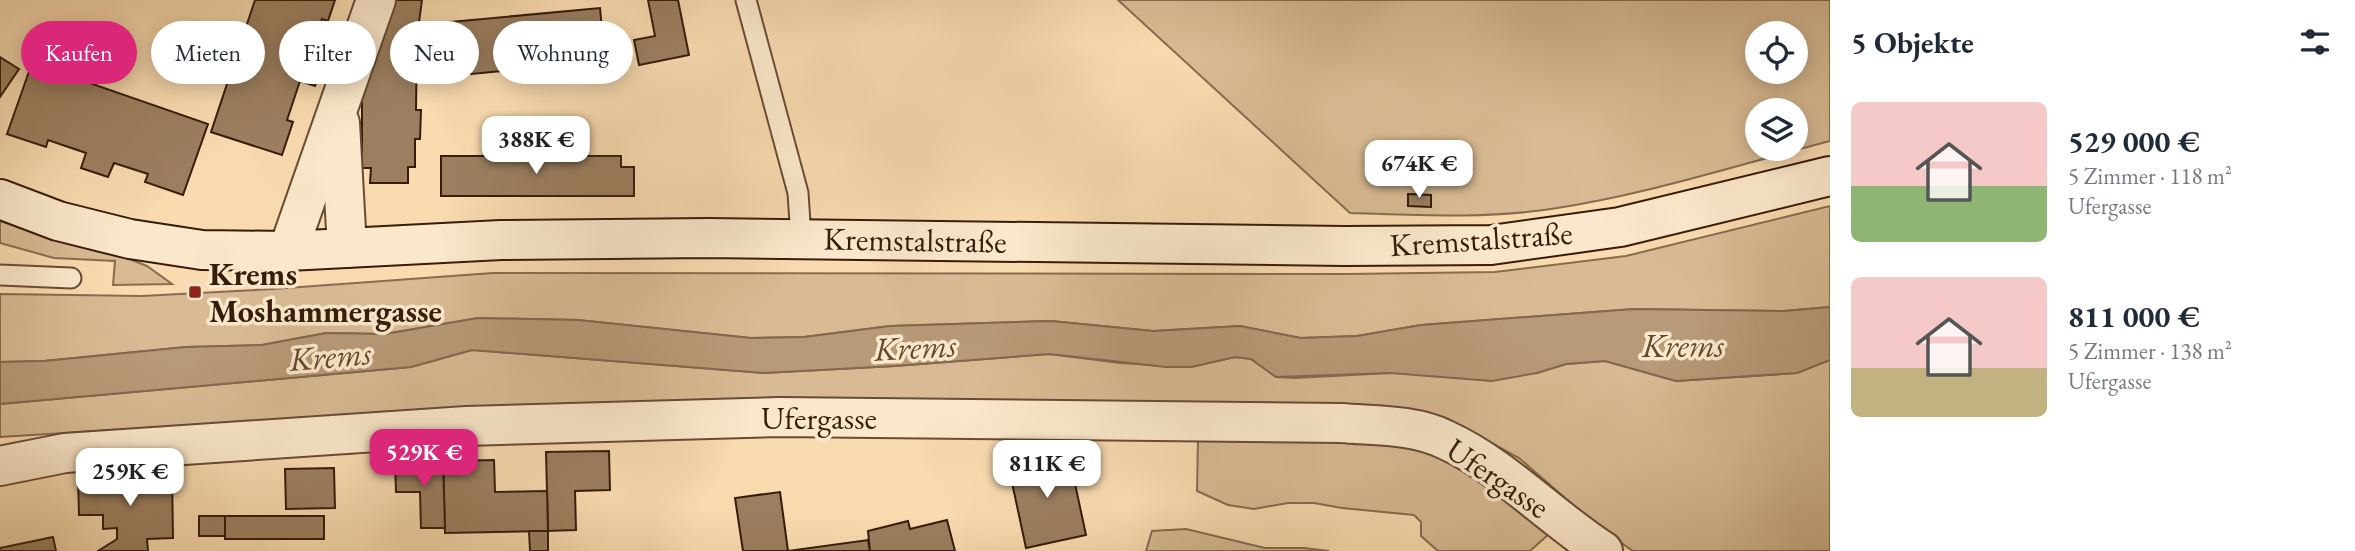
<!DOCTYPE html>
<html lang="de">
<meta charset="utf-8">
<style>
body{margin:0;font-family:"EB Garamond",serif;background:#f2f2f3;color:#1f2937;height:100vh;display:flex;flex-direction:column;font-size:26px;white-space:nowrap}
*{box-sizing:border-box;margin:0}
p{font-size:23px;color:#747a83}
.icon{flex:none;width:38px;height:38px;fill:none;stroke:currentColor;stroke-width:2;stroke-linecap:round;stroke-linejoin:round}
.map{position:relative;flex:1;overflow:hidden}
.details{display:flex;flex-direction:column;background:#fff;width:525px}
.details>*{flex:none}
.top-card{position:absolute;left:21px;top:21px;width:665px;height:63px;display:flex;gap:14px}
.buttons{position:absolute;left:1745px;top:21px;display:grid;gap:14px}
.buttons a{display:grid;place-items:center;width:63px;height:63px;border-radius:50%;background:#fff;box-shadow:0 4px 18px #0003;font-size:35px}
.price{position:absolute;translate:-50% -60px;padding:0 16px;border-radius:14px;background:#fff;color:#222;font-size:23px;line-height:46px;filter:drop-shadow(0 2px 4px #0008)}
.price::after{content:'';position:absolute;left:50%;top:42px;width:21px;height:16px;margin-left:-10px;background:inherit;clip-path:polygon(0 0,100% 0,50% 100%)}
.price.selected{background:#db2777;color:#fff}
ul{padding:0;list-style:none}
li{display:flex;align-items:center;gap:21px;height:175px;padding:0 21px}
li span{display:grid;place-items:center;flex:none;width:196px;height:140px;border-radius:10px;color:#555}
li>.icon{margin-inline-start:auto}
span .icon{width:84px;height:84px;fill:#fffc;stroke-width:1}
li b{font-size:30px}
h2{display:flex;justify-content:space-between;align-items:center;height:84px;padding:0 21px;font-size:30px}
.chip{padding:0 24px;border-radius:32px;background:#fff;box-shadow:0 4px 18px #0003;font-size:24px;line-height:63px}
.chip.selected{background:#db2777;color:#fff}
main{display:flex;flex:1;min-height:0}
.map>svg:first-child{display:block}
</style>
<main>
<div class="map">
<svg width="1830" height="551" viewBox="0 0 1830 551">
<rect width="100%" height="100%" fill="#f9dbb0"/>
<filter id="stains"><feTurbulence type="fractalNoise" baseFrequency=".00286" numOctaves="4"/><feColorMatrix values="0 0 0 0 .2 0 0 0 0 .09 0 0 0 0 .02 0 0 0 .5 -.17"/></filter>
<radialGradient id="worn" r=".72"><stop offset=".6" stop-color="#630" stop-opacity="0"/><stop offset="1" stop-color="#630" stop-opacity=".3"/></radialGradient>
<g fill="#d8bb94" stroke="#876c4f" stroke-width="2" fill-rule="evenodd">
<path d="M 1118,0 L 1830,0 L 1830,141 C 1738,165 1645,195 1551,209 C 1485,219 1417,215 1350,213 ZM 1757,33 L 1796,33 L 1796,72 L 1757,72 ZM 1757,110 L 1796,110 L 1796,149 L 1757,149 Z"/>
<path d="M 1830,206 L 1830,307 L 1784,311 L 1634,309 L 1421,325 L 1357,336 L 1300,338 L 1240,326 L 1153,331 L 1051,321 L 890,326 L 804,337 L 751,338 L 578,320 L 478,318 L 385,334 L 326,333 L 262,345 L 186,347 L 44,361 L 0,362 L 0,294 L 142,296 L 273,289 L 493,273 L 1347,274 L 1495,272 L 1626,256 Z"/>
<path d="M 0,221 L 52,239 L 119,255 L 147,266 L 172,284 L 113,285 L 115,261 L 54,258 L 0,243 Z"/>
<path d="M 472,350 L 764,373 L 895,366 L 1049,354 L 1120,363 L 1191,367 L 1235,357 L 1251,359 L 1276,377 L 1295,378 L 1390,373 L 1537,373 L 1566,364 L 1605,361 L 1676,381 L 1797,373 L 1830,360 L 1830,551 L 1633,551 L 1601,529 L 1519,458 L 1461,426 L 781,400 L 630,402 L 467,408 L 0,437 L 0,404 L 411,367 Z"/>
<path d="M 1198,438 L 1403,443 L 1439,455 L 1489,486 L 1550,533 L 1530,551 L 1438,551 L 1421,536 L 1421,522 L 1414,515 L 1342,508 L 1314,503 L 1288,503 L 1254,509 L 1228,505 L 1197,491 Z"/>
<path d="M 1186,529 L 1265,548 L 1304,548 L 1329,551 L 1146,551 L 1152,531 Z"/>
</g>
<path fill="#b79a78" stroke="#83684c" stroke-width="2" d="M 1830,307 L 1830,360 L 1797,373 L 1676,381 L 1605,361 L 1566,364 L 1537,373 L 1492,381 L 1390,373 L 1276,377 L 1251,359 L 1235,357 L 1191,367 L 1166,367 L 1049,354 L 895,366 L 764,373 L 472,350 L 411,367 L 0,404 L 0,362 L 44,361 L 186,347 L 262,345 L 326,333 L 385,334 L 478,318 L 578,320 L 751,338 L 804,337 L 890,326 L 1051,321 L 1153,331 L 1240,326 L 1301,338 L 1357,336 L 1421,325 L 1634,309 L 1784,311 Z"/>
<g fill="#9b7f60" stroke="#361c0a" stroke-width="2">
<path d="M 255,0 L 335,0 L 328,21 L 322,19 L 310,55 L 324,59 L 315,86 L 300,81 L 287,120 L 293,122 L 282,155 L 211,132 Z"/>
<path d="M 394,0 L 422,0 L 417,37 L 416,110 L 421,110 L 420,139 L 415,139 L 415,167 L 408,167 L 408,183 L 370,183 L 371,168 L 362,168 L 362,90 Z"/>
<path d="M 648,0 L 678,0 L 689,55 L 639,65 L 634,40 L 655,36 Z"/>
<path d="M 600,8 L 605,61 L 440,77 L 440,23 Z"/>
<path d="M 0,57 L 19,69 L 0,97 Z"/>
<path d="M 32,63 L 208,124 L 183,195 L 145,182 L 148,174 L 114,163 L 108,177 L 81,168 L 86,153 L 48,140 L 46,147 L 7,134 Z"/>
<path d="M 519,148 L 549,148 L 549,156 L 621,156 L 621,167 L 634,167 L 634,196 L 441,196 L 441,156 L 519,156 Z"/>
<path d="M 1408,194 L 1431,195 L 1431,207 L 1408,206 Z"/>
<path d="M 609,451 L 610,490 L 575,491 L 576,530 L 548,531 L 546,452 Z"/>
<path d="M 1068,451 L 1086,535 L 1026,548 L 1008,464 Z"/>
<path d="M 494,460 L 495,492 L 547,491 L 548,531 L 445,533 L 443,461 Z"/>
<path d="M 443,461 L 445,528 L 421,528 L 420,492 L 396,492 L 395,462 Z"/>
<path d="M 334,468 L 335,508 L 286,509 L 285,469 Z"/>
<path d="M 172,475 L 173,538 L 147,539 L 148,551 L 98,551 L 117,539 L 117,528 L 103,529 L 103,515 L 79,515 L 78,478 Z"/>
<path d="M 780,492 L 788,551 L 868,540 L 870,551 L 743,551 L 735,498 Z"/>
<rect x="199" y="516" width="26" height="20"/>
<rect x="225" y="516" width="99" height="23"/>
<path d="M 947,520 L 955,551 L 870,551 L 868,531 L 908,521 L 910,529 Z"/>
<path d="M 529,531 L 548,531 L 548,551 L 530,551 Z"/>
<path d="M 53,537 L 56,551 L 0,551 L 0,548 Z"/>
</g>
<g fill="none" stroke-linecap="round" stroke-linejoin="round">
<g stroke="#674c34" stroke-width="23">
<g id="lane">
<path d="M 746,0 L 798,193 L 801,238"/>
<path d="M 0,275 L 71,278"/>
</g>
</g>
<g stroke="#674c34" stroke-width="42">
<g id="street">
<path d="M 340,123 L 347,248"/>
<path d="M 288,251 L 376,0"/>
<path d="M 0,466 L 65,453 L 466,426 L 779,417 L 1341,423 C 1376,426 1414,424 1446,440 C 1503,466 1550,517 1603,551"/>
</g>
</g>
<g stroke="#361c0a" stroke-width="42">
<path id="secondary" d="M 0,199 L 58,221 L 130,239 L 202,250 L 288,251 L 501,240 L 708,238 L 1345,246 L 1491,245 L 1620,227 L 1830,176"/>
</g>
<use href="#lane" stroke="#fbe8cc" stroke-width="19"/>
<use href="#street" stroke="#fbe8cc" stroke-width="38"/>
<use href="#secondary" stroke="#fbe8cc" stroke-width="38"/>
</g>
<rect fill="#8f2418" stroke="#fbe8cc" stroke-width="2.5" x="188" y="285" width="14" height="14" rx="3.5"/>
<g text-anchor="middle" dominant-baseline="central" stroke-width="7" stroke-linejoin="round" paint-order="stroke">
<g font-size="32" fill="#361c0a" stroke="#fbe8cc">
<text transform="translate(1481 239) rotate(-4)">Kremstalstraße</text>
<text transform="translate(915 240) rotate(1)">Kremstalstraße</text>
<text x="819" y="418">Ufergasse</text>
<text transform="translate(1498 478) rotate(34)">Ufergasse</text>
</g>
<g font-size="32" font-weight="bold" fill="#361c0a" stroke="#fbe8cc" text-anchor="start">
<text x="209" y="274">Krems<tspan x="209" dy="37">Moshammergasse</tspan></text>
</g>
<g font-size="33" font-style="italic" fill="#634830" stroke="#fbe8cc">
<text x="1683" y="345">Krems</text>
<text transform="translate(915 347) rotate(-3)">Krems</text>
<text transform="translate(330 356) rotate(-5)">Krems</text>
</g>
</g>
<rect width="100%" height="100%" filter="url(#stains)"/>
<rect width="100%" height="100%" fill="url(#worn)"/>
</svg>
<div class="buttons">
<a><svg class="icon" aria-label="locate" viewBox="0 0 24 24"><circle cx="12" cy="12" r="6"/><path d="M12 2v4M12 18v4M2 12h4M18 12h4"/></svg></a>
<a><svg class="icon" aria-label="layers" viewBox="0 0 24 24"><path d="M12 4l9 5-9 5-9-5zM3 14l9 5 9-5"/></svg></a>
</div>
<b class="price" style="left:536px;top:176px">388K €</b>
<b class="price" style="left:1419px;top:200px">674K €</b>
<b class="price selected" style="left:424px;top:489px">529K €</b>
<b class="price" style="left:1047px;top:500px">811K €</b>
<b class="price" style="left:130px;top:508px">259K €</b>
<div class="top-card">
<a class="chip selected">Kaufen</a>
<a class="chip">Mieten</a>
<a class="chip">Filter</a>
<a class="chip">Neu</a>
<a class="chip">Wohnung</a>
</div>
</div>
<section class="details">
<h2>5 Objekte<svg class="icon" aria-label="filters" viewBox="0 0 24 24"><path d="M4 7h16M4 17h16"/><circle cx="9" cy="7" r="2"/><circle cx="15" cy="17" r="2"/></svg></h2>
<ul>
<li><span style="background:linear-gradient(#f6c9c9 60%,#8fb573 0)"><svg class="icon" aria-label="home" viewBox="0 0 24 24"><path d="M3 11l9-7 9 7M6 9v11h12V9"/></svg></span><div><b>529 000 €</b><p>5 Zimmer · 118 m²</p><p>Ufergasse</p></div></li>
<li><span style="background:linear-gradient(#f6c9c9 65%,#c2b280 0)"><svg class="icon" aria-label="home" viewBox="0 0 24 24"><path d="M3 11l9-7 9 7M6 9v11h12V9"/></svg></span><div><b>811 000 €</b><p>5 Zimmer · 138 m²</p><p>Ufergasse</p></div></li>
</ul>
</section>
</main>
